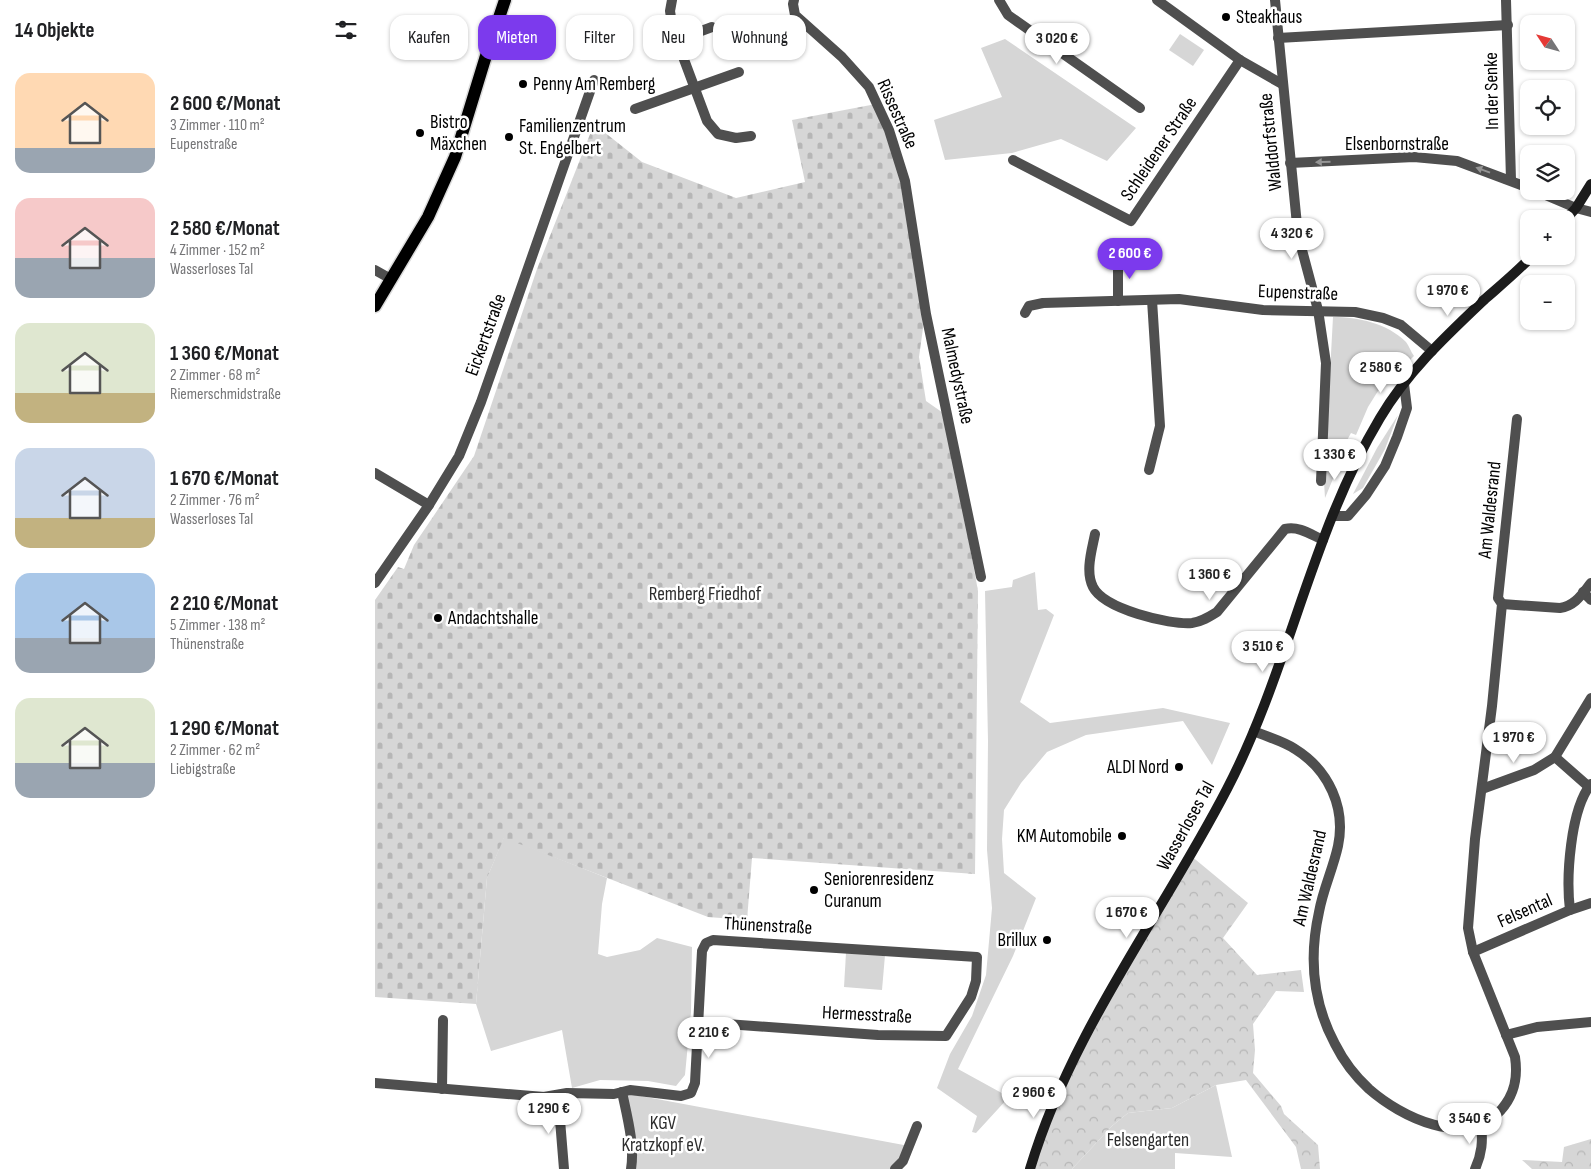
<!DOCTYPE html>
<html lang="de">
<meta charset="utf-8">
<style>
body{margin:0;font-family:"Sofia Sans Condensed",sans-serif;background:#f2f2f2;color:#202124;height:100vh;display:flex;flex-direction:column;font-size:19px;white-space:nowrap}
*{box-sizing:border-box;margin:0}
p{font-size:16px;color:#757577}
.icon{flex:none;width:28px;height:28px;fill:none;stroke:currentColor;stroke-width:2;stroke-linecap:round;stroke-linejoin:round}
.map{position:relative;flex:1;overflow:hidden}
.drawer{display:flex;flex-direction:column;background:#fff;width:375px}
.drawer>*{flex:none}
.top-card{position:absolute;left:15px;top:15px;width:475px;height:45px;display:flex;gap:10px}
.needle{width:32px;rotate:306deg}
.controls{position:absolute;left:1145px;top:15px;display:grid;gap:10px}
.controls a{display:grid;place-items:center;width:55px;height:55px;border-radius:10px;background:#fff;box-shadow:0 1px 4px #0004;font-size:25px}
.price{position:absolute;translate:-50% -42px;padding:0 11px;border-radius:18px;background:#fff;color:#222;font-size:16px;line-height:32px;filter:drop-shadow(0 1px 2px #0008)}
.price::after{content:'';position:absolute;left:50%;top:30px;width:15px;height:11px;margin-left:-8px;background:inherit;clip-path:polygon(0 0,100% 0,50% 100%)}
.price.current{background:#7c3aed;color:#fff}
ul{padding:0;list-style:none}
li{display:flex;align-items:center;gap:15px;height:125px;padding:0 15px}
li span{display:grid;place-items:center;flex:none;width:140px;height:100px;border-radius:15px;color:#555}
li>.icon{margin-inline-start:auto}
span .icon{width:60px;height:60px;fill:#fffc;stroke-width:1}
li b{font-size:21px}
h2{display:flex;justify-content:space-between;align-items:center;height:60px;padding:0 15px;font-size:21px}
.pill{padding:0 18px;border-radius:15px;background:#fff;box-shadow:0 1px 4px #0004;font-size:18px;line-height:45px}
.pill.current{background:#7c3aed;color:#fff}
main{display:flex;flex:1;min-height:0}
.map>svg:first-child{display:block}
</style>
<main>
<section class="drawer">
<h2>14 Objekte<svg class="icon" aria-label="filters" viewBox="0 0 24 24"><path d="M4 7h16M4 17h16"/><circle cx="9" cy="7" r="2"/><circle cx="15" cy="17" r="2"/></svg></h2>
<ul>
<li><span style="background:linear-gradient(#ffd9b3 75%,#9aa5b1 0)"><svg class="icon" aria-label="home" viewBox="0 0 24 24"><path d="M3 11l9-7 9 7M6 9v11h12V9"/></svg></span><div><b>2 600 €/Monat</b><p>3 Zimmer · 110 m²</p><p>Eupenstraße</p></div></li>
<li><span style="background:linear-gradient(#f6c9c9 60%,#9aa5b1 0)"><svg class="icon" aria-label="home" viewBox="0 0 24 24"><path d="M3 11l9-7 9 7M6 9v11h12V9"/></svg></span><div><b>2 580 €/Monat</b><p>4 Zimmer · 152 m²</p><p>Wasserloses Tal</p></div></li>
<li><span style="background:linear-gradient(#dfe7d0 70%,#c2b280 0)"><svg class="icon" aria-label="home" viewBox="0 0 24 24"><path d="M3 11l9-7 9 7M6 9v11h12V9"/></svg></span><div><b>1 360 €/Monat</b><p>2 Zimmer · 68 m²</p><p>Riemerschmidstraße</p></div></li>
<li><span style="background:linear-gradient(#c9d6e8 70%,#c2b280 0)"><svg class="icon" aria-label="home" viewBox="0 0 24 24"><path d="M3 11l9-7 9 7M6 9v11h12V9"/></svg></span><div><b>1 670 €/Monat</b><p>2 Zimmer · 76 m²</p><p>Wasserloses Tal</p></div></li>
<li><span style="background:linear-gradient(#a9c7e8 65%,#9aa5b1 0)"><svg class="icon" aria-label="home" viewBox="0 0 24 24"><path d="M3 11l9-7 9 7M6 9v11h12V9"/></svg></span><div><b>2 210 €/Monat</b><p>5 Zimmer · 138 m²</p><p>Thünenstraße</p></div></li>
<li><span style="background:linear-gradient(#dfe7d0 65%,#9aa5b1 0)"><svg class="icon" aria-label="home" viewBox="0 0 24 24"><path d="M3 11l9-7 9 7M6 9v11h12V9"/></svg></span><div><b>1 290 €/Monat</b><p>2 Zimmer · 62 m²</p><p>Liebigstraße</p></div></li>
</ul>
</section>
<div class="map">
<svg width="1216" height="1169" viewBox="0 0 1216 1169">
<defs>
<pattern id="forest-crowns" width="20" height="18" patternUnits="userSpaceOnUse" patternTransform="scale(1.25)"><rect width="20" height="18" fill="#d6d6d6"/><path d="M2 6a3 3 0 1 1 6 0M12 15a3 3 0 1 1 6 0" fill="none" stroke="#b6b6b6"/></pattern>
<pattern id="cemetery-stones" width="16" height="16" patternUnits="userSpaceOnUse" patternTransform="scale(1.25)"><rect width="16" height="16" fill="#d6d6d6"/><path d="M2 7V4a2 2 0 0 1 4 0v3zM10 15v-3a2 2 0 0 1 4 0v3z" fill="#b6b6b6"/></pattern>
</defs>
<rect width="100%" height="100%" fill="#fff"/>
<g fill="#d6d6d6">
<path d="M 805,34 L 829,50 L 818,66 L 794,50 Z"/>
<path d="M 630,39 L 761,128 L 732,161 L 686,139 L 637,153 L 570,160 L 559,120 L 627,97 L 606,48 Z"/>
<path d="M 958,317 C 983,317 1012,323 1031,342 C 1034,346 1036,352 1039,356 L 1003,391 L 993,407 L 981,435 L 976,433 L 970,444 L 974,448 L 960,474 L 950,498 L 948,466 L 962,461 L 963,454 L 953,452 L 951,447 Z"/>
<path d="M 1023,415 L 1010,449 L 988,488 L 978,494 L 1002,448 Z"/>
<path d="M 660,572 L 663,610 L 671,609 L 679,615 L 645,702 L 675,723 L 788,708 L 855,723 L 837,765 L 808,721 L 711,735 L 672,752 L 646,783 L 629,810 L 627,839 L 629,873 L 661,898 L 638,956 L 583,1069 L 634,1097 L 601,1133 L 597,1132 L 602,1116 L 562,1088 L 575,1054 L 597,1016 L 611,975 L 617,908 L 612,850 L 613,741 L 610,591 L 637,587 L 638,580 Z"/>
<path d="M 129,837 L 232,878 L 227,904 L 223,954 L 232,957 L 265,950 L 282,938 L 317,947 L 316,1012 L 310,1075 L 301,1086 L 273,1081 L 225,1080 L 197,1088 L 187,1030 L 116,1051 L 101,1004 L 112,878 Z"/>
<path d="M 471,953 L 510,955 L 507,990 L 469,987 Z"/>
<path d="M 841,1085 L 857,1157 L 800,1153 L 800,1169 L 697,1169 L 737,1126 L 753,1113 L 797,1108 Z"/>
<path d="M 247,1092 L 255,1094 L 534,1146 L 520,1169 L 256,1169 Z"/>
</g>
<g fill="url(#forest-crowns)">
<path d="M 815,855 L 873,903 L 848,938 L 882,975 L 926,970 L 929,992 L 901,991 L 878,1024 L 880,1050 L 878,1073 L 906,1106 L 909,1114 L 943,1145 L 945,1169 L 926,1169 L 921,1147 L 871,1080 L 841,1085 L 797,1108 L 753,1113 L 737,1126 L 697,1169 L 655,1169 L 701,1056 Z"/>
<path d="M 1216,1139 L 1216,1169 L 1157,1169 L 1147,1160 L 1187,1162 L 1189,1147 Z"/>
</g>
<path fill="url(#cemetery-stones)" d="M 501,104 L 530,181 L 550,314 L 544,357 L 551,401 L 571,415 L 603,591 L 600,874 L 377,858 L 372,920 L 333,917 L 129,838 L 112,878 L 101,1004 L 0,997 L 0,600 L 23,567 L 29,569 L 39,545 L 99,456 L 162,269 L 219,124 L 267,162 L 361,198 L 430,182 L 417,120 Z"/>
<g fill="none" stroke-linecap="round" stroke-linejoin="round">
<g stroke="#dbdbdb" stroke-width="15">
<path id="primary" d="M 0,306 L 53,217 L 80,157 L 110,59 L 130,0"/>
</g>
<g stroke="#4f4f4f" stroke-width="10">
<path d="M 297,0 L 295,11 L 298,30 L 332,121 L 343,134 L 361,138 L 376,136"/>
<path d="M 419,0 L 418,4 L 420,15 L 467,57 L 494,87 L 514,130 L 530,181 L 551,314 L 606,577"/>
<path d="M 624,0 L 633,15 L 765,108"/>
<path d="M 782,0 L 865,60 L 907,84"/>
<path d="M 900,0 L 923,235 L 943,310 L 951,363 L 946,481"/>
<path d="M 1131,0 L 1136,180"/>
<path d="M 903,38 L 1133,25"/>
<path d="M 302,40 L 337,27"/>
<path d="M 260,109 L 364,72"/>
<path d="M 638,160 L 756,221 L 865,60"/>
<path d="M 915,163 L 1039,157 L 1082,161 L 1154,188"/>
<path d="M 1161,191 L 1201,208 L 1216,212"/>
<path d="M 743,301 L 743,259"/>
<path d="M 650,313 L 654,306 L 668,303 L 804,299 L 888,310 L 980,312 L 1008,318 L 1026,325 L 1057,351"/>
<path d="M 946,456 L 960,456"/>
<path d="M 774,470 L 785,426 L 777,300"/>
<path d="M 0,473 L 54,505"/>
<path d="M 958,516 L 973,516 L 991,495 L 1010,466 L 1022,437 L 1032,408 L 1029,384"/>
<path d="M 720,534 C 717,550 710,571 718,587 C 729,609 794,625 817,623 C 826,622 834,617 842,612 L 910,529 C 924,526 935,534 948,540"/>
<path d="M 0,583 L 54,505 L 84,456 L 106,402 L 219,80"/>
<path d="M 1208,592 L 1216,600"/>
<path d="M 1127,604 L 1185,608 C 1200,606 1207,594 1216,583"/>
<path d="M 879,731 C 892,737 908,741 920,749 C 954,770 971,808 963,846 C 958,869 948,889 944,912 C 934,957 938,1003 960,1044 C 968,1060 981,1077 994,1089 C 1026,1117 1090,1149 1126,1110 C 1140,1094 1143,1077 1140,1057 L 1098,952 L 1093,928 L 1100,839 L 1117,706 L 1127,604 L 1123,598 L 1142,419"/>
<path d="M 1180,757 L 1214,787"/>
<path d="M 1107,789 L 1159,770 L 1180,757 L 1216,698"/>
<path d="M 1195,910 C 1191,878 1195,810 1216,784"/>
<path d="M 1098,952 L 1195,910 L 1216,903"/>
<path d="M 1131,1035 L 1162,1027 L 1216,1022"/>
<path d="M 0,1083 L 169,1097 L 192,1093 L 239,1094 L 255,1090 L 306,1096 L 316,1093 L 320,1083 L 327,951 L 331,943 L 338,940 L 602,957 L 601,981 L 596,997 L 571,1036 L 503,1035 L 324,1022"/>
<path d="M 67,1089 L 68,1020"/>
<path d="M 247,1092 C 252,1116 260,1145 256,1169"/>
<path d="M 169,1097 L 185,1120 L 189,1169"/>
<path d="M 520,1169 L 528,1161 L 542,1126"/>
<path d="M 1100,1169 C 1107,1154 1108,1141 1106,1124"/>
</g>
<path stroke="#4f4f4f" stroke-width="10" d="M 0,270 L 16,279"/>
<g stroke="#1c1c1c" stroke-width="10">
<path d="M 1191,219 L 1201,208 L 1216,184"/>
<path d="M 655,1169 C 696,1031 787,915 852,789 C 914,670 936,533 1005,418 C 1032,372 1072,335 1110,299 C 1126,285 1143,271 1157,256"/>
</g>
<use href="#primary" stroke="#000" stroke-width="12"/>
</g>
<defs><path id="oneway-solid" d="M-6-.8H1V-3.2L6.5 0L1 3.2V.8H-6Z" transform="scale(1.25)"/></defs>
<g fill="#959595">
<use href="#oneway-solid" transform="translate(948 162) rotate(178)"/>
<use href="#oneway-solid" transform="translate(1108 170) rotate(-160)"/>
</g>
<g fill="#000" stroke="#fff" stroke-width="2">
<circle cx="851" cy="17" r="5"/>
<circle cx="148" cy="84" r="5"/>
<circle cx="45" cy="133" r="5"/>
<circle cx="134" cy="137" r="5"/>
<circle cx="63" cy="618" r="5"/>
<circle cx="804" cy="767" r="5"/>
<circle cx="747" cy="836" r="5"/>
<circle cx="439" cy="890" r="5"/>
<circle cx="672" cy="940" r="5"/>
</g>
<g text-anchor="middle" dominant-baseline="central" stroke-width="5" stroke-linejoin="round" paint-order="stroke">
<g font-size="19" fill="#000" stroke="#fff" text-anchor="start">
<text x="861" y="17">Steakhaus</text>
<text x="158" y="84">Penny Am Remberg</text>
<text x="55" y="122">Bistro<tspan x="55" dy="22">Mäxchen</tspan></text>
<text x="144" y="126">Familienzentrum<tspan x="144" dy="22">St. Engelbert</tspan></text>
<text x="73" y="618">Andachtshalle</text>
<text x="794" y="767" text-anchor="end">ALDI Nord</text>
<text x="737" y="836" text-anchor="end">KM Automobile</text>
<text x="449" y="879">Seniorenresidenz<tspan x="449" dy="22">Curanum</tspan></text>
<text x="662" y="940" text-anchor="end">Brillux</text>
</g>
<g font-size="19" fill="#000" stroke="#fff">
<text transform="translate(1117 91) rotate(-91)">In der Senke</text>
<text transform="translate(522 114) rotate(66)">Rissestraße</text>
<text transform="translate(896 142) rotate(-96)">Walddorfstraße</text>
<text x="1022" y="144">Elsenbornstraße</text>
<text transform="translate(784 149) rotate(-56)">Schleidener Straße</text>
<text transform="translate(923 293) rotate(2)">Eupenstraße</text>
<text transform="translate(111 335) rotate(-70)">Eickertstraße</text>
<text transform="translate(582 376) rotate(78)">Malmedystraße</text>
<text transform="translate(1115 510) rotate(-84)">Am Waldesrand</text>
<text transform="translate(811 826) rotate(-61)">Wasserloses Tal</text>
<text transform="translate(935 878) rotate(-77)">Am Waldesrand</text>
<text transform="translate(1150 911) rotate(-24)">Felsental</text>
<text transform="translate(393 926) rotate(3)">Thünenstraße</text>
<text transform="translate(492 1015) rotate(3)">Hermesstraße</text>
</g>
<g font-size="19" fill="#2d2d2d" stroke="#fff">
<text x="330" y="594">Remberg Friedhof</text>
<text x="288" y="1123">KGV<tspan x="288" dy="22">Kratzkopf eV.</tspan></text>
<text x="773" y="1140">Felsengarten</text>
</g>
</g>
</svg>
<div class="controls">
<a><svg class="needle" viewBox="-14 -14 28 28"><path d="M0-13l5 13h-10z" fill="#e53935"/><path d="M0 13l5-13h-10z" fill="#757577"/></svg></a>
<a><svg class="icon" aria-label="locate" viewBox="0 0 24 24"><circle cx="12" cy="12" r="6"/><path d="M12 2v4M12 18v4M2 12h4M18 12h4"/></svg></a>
<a><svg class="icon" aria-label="layers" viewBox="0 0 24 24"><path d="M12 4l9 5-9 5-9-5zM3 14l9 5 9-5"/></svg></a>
<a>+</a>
<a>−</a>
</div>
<b class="price" style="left:682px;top:65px">3 020 €</b>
<b class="price" style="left:917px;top:260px">4 320 €</b>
<b class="price current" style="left:755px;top:280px">2 600 €</b>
<b class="price" style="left:1073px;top:317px">1 970 €</b>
<b class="price" style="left:1006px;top:394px">2 580 €</b>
<b class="price" style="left:960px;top:481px">1 330 €</b>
<b class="price" style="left:835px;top:601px">1 360 €</b>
<b class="price" style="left:888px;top:673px">3 510 €</b>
<b class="price" style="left:1139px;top:764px">1 970 €</b>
<b class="price" style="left:752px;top:939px">1 670 €</b>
<b class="price" style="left:334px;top:1059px">2 210 €</b>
<b class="price" style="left:659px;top:1119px">2 960 €</b>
<b class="price" style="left:174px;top:1135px">1 290 €</b>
<b class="price" style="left:1095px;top:1145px">3 540 €</b>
<div class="top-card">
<a class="pill">Kaufen</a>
<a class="pill current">Mieten</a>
<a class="pill">Filter</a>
<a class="pill">Neu</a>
<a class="pill">Wohnung</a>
</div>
</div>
</main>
